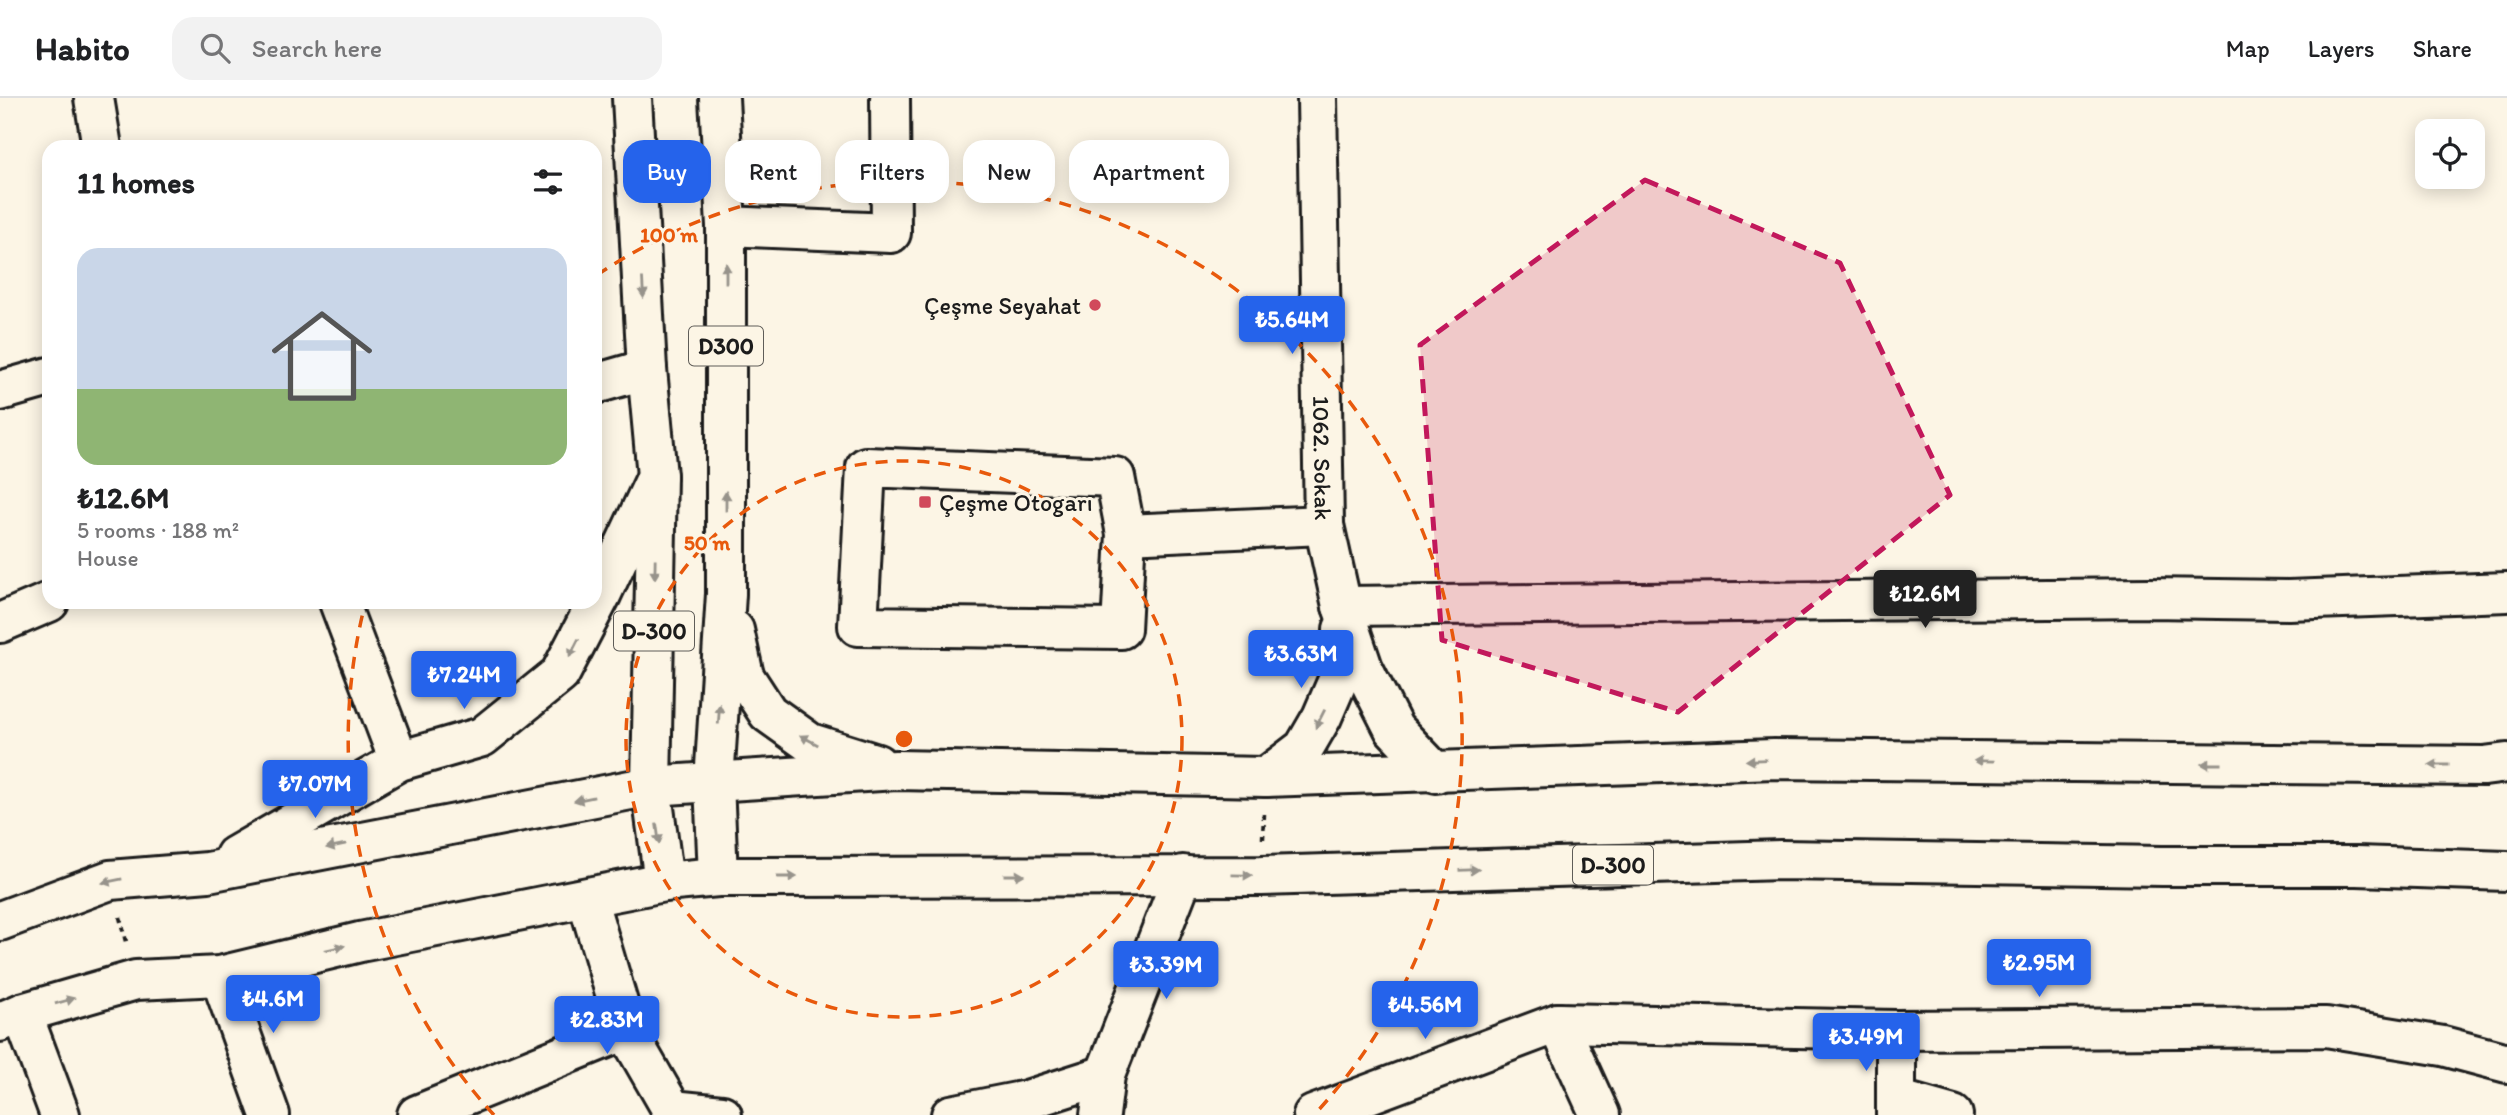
<!DOCTYPE html>
<meta charset="utf-8">
<style>
body{margin:0;font-family:Itim,sans-serif;background:#f2f2f2;color:#202124;height:100vh;display:flex;flex-direction:column;font-size:26px;white-space:nowrap}
*{box-sizing:border-box;margin:0}
p{font-size:23px;color:#757577}
.icon{flex:none;width:38px;height:38px;fill:none;stroke:currentColor;stroke-width:2;stroke-linecap:round;stroke-linejoin:round}
.map{position:relative;flex:1;overflow:hidden}
.details{position:absolute;left:42px;top:42px;width:560px;height:469px;display:flex;flex-direction:column;background:#fff;border-radius:21px;box-shadow:0 4px 18px #0003}
.details>*{flex:none}
.guide{position:absolute;left:623px;top:42px;width:665px;height:63px;display:flex;gap:14px}
.tools{position:absolute;left:2415px;top:21px;display:grid;gap:14px}
.tools a{display:grid;place-items:center;width:70px;height:70px;border-radius:14px;background:#fff;box-shadow:0 4px 18px #0003;font-size:35px}
.price{position:absolute;translate:-50% -60px;padding:0 16px;border-radius:7px;background:#2563eb;color:#fff;font-size:23px;line-height:46px;filter:drop-shadow(0 2px 4px #0008)}
.price::after{content:'';position:absolute;left:50%;top:42px;width:21px;height:16px;margin-left:-10px;background:inherit;clip-path:polygon(0 0,100% 0,50% 100%)}
.price.active{background:#222;color:#fff}
ul{padding:0;list-style:none}
li{display:grid;align-content:center;gap:14px;height:371px;padding:0 35px}
li+li{border-top:2px solid #e0e0e0}
li span{display:grid;place-items:center;height:217px;border-radius:21px;color:#555}
li>.icon{margin-inline-start:auto}
span .icon{width:126px;height:126px;fill:#fffc;stroke-width:1}
li b{font-size:30px}
h2{display:flex;justify-content:space-between;align-items:center;height:84px;padding:0 35px;font-size:30px}
.tag{padding:0 24px;border-radius:21px;background:#fff;box-shadow:0 4px 18px #0003;font-size:24px;line-height:63px}
.tag.active{background:#2563eb;color:#fff}
header{display:flex;align-items:center;gap:42px;box-sizing:border-box;height:98px;padding:0 35px;background:#fff;border-bottom:2px solid #e0e0e0}
header strong{font-size:33px}
nav{display:flex;gap:38px;margin-inline-start:auto;font-size:24px}
.search{width:490px;height:63px;background:#f2f2f2;display:flex;align-items:center;gap:18px;box-sizing:border-box;padding:0 24px;border-radius:21px;color:#757577;font-size:26px}
.map>svg:first-child{display:block}
</style>
<header>
<strong>Habito</strong>
<div class="search"><svg class="icon" aria-label="search" viewBox="0 0 24 24"><circle cx="10" cy="10" r="6"/><path d="M15 15l6 6"/></svg>Search here</div>
<nav><a>Map</a><a>Layers</a><a>Share</a></nav>
</header>
<div class="map">
<svg width="2507" height="1017" viewBox="0 0 2507 1017">
<rect width="100%" height="100%" fill="#fcf5e5"/>
<filter id="ink" filterUnits="userSpaceOnUse"><feTurbulence type="fractalNoise" baseFrequency=".0143" numOctaves="2"/><feDisplacementMap in="SourceGraphic" scale="14" xChannelSelector="R" yChannelSelector="G"/><feConvolveMatrix kernelMatrix="1 2 1 2 8 2 1 2 1" color-interpolation-filters="sRGB"/></filter>
<g filter="url(#ink)">
<g fill="none" stroke-linecap="round" stroke-linejoin="round">
<g stroke="#1c1c1c" stroke-width="44">
<g id="minor">
<path d="M 94,0 L 102,49"/>
<path id="s1" d="M 1317,0 L 1324,427 L 1342,508 L 1363,570 L 1394,631 L 1436,675"/>
<path d="M 726,128 L 891,135 L 890,0"/>
<path d="M 595,286 L 647,271"/>
<path d="M 0,293 L 49,279"/>
<path d="M 866,369 L 1115,379 L 1126,436 L 1121,531 L 858,528 Z"/>
<path d="M 1126,436 L 1324,427"/>
<path d="M 339,504 L 399,663"/>
<path d="M 1342,508 L 2149,500 L 2288,502 L 2507,494"/>
<path d="M 0,525 L 49,504"/>
<path d="M 1266,679 L 1304,650 L 1322,619 L 1344,568 L 1343,531"/>
<path d="M 587,800 L 626,932 L 672,1012 L 722,1017"/>
<path d="M 220,878 L 270,1017"/>
<path d="M 22,915 L 60,1017"/>
<path d="M 1558,925 L 1600,1017"/>
<path d="M 1896,932 L 1896,1017"/>
<path d="M 1896,1001 L 1953,1017"/>
<path d="M 417,1017 L 626,932"/>
<path d="M 951,1017 L 1027,1002 L 1105,977"/>
<path d="M 1100,1017 L 1105,977 L 1183,777"/>
<path d="M 1313,1017 L 1558,925 L 1896,932 L 2326,929 L 2443,948 L 2507,965"/>
</g>
</g>
<g stroke="#1c1c1c" stroke-width="44">
<g id="major">
<path d="M 235,758 L 399,663 L 482,639 L 560,576 L 602,495 L 657,378"/>
<path d="M 0,823 L 110,782 L 208,774 L 651,688"/>
<path d="M 0,924 L 22,915 L 136,882 L 220,878 L 360,844 L 664,784"/>
</g>
</g>
<g stroke="#1c1c1c" stroke-width="44">
<g id="highway">
<path d="M 632,0 L 647,271 L 657,378 L 651,688 L 664,784 L 718,779 L 1261,778 L 1781,762 L 2162,768 L 2357,768 L 2507,773"/>
<path d="M 734,532 L 744,578 L 768,615 L 810,645 L 877,666"/>
<path d="M 651,688 L 896,672 L 1266,679 L 1774,661 L 2484,668 L 2507,665"/>
<path d="M 718,779 L 714,684 L 726,496 L 726,128 L 719,0"/>
</g>
</g>
<g stroke="#1c1c1c" stroke-width="4.5" stroke-dasharray="5 5" stroke-linecap="butt">
<path d="M 1263,741 L 1264,715"/>
<path d="M 120,819 L 127,848"/>
</g>
<use href="#minor" stroke="#fcf5e5" stroke-width="38"/>
<use href="#major" stroke="#fcf5e5" stroke-width="38"/>
<use href="#highway" stroke="#fcf5e5" stroke-width="38"/>
</g>
<defs><path id="oneway-solid" d="M-6-.8H1V-3.2L6.5 0L1 3.2V.8H-6Z" transform="scale(1.75)"/></defs>
<g fill="#97938b">
<use href="#oneway-solid" transform="translate(726 175) rotate(-90)"/>
<use href="#oneway-solid" transform="translate(643 190) rotate(87)"/>
<use href="#oneway-solid" transform="translate(726 403) rotate(-90)"/>
<use href="#oneway-solid" transform="translate(655 471) rotate(91)"/>
<use href="#oneway-solid" transform="translate(574 550) rotate(117)"/>
<use href="#oneway-solid" transform="translate(719 616) rotate(-86)"/>
<use href="#oneway-solid" transform="translate(1320 621) rotate(117)"/>
<use href="#oneway-solid" transform="translate(809 642) rotate(-152)"/>
<use href="#oneway-solid" transform="translate(1756 662) rotate(178)"/>
<use href="#oneway-solid" transform="translate(1984 663) rotate(-179)"/>
<use href="#oneway-solid" transform="translate(2211 666) rotate(-180)"/>
<use href="#oneway-solid" transform="translate(2439 667) rotate(-180)"/>
<use href="#oneway-solid" transform="translate(584 701) rotate(169)"/>
<use href="#oneway-solid" transform="translate(658 736) rotate(82)"/>
<use href="#oneway-solid" transform="translate(336 748) rotate(169)"/>
<use href="#oneway-solid" transform="translate(1469 772) rotate(-2)"/>
<use href="#oneway-solid" transform="translate(1014 777)"/>
<use href="#oneway-solid" transform="translate(1242 777) rotate(1)"/>
<use href="#oneway-solid" transform="translate(787 779)"/>
<use href="#oneway-solid" transform="translate(112 783) rotate(169)"/>
<use href="#oneway-solid" transform="translate(335 850) rotate(-13)"/>
<use href="#oneway-solid" transform="translate(65 903) rotate(-16)"/>
</g>
</g>
<path fill="#c2185b" fill-opacity="0.2" stroke="#c2185b" stroke-width="5" stroke-dasharray="14 9" stroke-linejoin="round" d="M 1645,82 L 1840,165 L 1950,397 L 1678,614 L 1442,542 L 1420,247 Z"/>
<g fill="none" stroke="#e8590c" stroke-width="3.5" stroke-dasharray="12 9">
<circle cx="904" cy="641" r="278"/>
<path d="M494 1017A556 556 0 0 1 365 506M597 177A556 556 0 0 1 1314 1017"/>
</g>
<g fill="#d1495b" stroke="#fcf5e5" stroke-width="2.5">
<circle cx="1095" cy="207" r="7"/>
<rect x="918" y="397" width="14" height="14" rx="3.5"/>
</g>
<g text-anchor="middle" dominant-baseline="central" stroke-width="6" stroke-linejoin="round" paint-order="stroke">
<g fill="#fcf5e5" stroke="#5f5d58" stroke-width="2">
<rect x="689" y="228.5" width="74" height="39" rx="5"/>
<rect x="614" y="513.5" width="80" height="39" rx="5"/>
<rect x="1573" y="747.5" width="80" height="39" rx="5"/>
</g>
<g font-size="23" font-weight="bold" fill="#1c1c1c">
<text x="726" y="248">D300</text>
<text x="654" y="533">D-300</text>
<text x="1613" y="767">D-300</text>
</g>
<g font-size="24" fill="#1c1c1c" stroke="#fcf5e5" text-anchor="end">
<text x="1081" y="207">Çeşme Seyahat</text>
<text x="939" y="404" text-anchor="start">Çeşme Otogarı</text>
</g>
<g font-size="24" fill="#1c1c1c" stroke="#fcf5e5">
<text stroke="none"><textPath href="#s1" startOffset="360">1062. Sokak</textPath></text>
</g>
</g>
<circle cx="904" cy="641" r="10" fill="#e8590c" stroke="#fcf5e5" stroke-width="3.5"/>
<g font-size="21" text-anchor="middle" font-weight="bold" fill="#e8590c" stroke="#fcf5e5" stroke-width="6" stroke-linejoin="round" paint-order="stroke">
<text x="669" y="144">100 m</text>
<text x="707" y="452">50 m</text>
</g>
</svg>
<div class="tools">
<a><svg class="icon" aria-label="locate" viewBox="0 0 24 24"><circle cx="12" cy="12" r="6"/><path d="M12 2v4M12 18v4M2 12h4M18 12h4"/></svg></a>
</div>
<b class="price" style="left:1292px;top:258px">₺5.64M</b>
<b class="price active" style="left:1925px;top:532px">₺12.6M</b>
<b class="price" style="left:1301px;top:592px">₺3.63M</b>
<b class="price" style="left:464px;top:613px">₺7.24M</b>
<b class="price" style="left:315px;top:722px">₺7.07M</b>
<b class="price" style="left:2039px;top:901px">₺2.95M</b>
<b class="price" style="left:1166px;top:903px">₺3.39M</b>
<b class="price" style="left:273px;top:937px">₺4.6M</b>
<b class="price" style="left:1425px;top:943px">₺4.56M</b>
<b class="price" style="left:607px;top:958px">₺2.83M</b>
<b class="price" style="left:1866px;top:975px">₺3.49M</b>
<div class="guide">
<a class="tag active">Buy</a>
<a class="tag">Rent</a>
<a class="tag">Filters</a>
<a class="tag">New</a>
<a class="tag">Apartment</a>
</div>
<section class="details">
<h2>11 homes<svg class="icon" aria-label="filters" viewBox="0 0 24 24"><path d="M4 7h16M4 17h16"/><circle cx="9" cy="7" r="2"/><circle cx="15" cy="17" r="2"/></svg></h2>
<ul>
<li><span style="background:linear-gradient(#c9d6e8 65%,#8fb573 0)"><svg class="icon" aria-label="home" viewBox="0 0 24 24"><path d="M3 11l9-7 9 7M6 9v11h12V9"/></svg></span><div><b>₺12.6M</b><p>5 rooms · 188 m²</p><p>House</p></div></li>
</ul>
</section>
</div>
